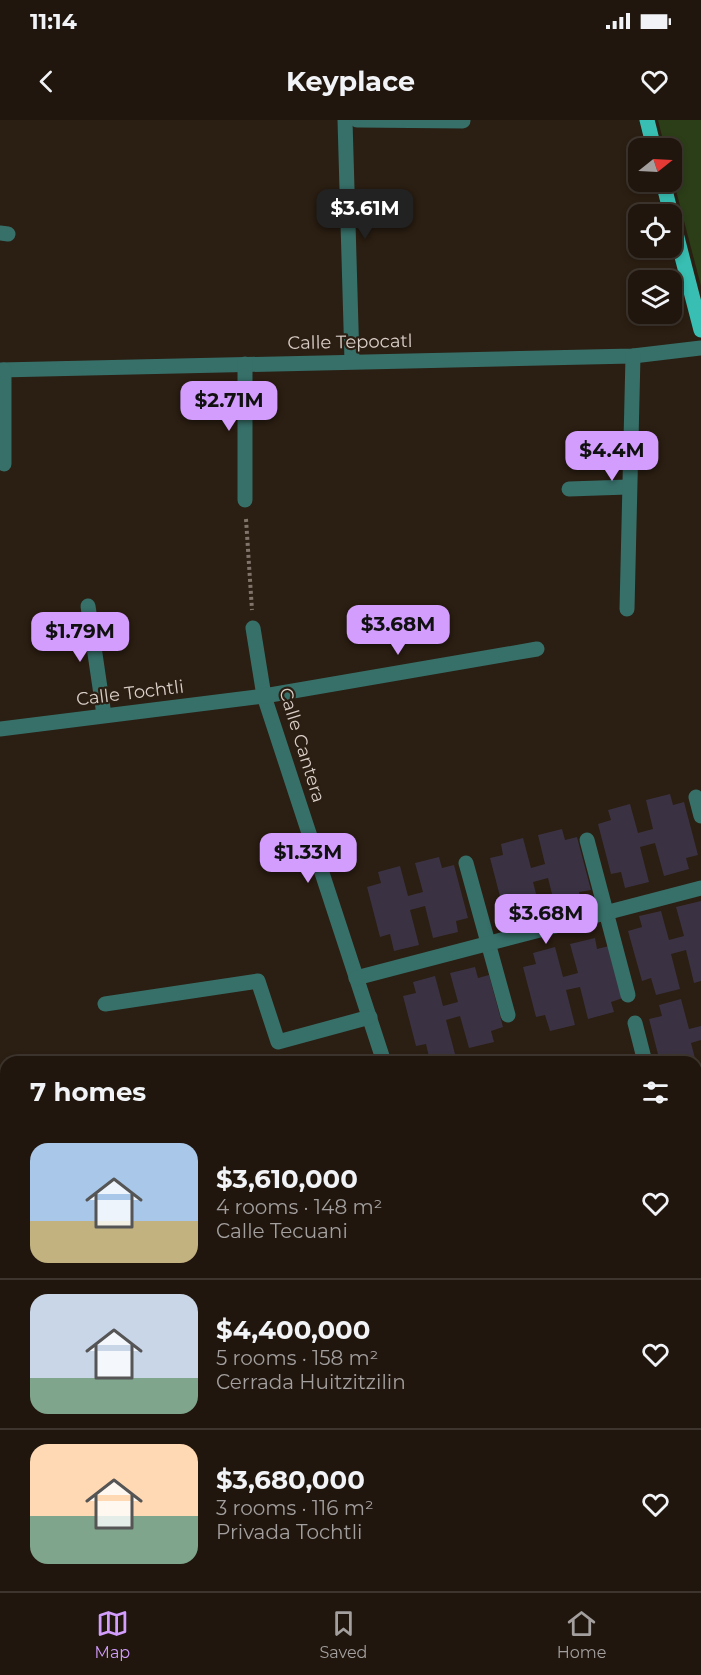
<!DOCTYPE html>
<meta charset="utf-8">
<style>
body{margin:0;font-family:Montserrat,sans-serif;background:#2d231c;color:#f1f3f6;height:100vh;display:flex;flex-direction:column;font-size:22px;white-space:nowrap}
*{box-sizing:border-box;margin:0}
p{font-size:20px;color:#a29f9e}
.icon{flex:none;width:33px;height:33px;fill:none;stroke:currentColor;stroke-width:2;stroke-linecap:round;stroke-linejoin:round}
.map{position:relative;flex:1;overflow:hidden}
.side{position:absolute;left:0px;top:936px;width:702px;height:536px;display:flex;flex-direction:column;background:#20160e;border-radius:18px 18px 0 0;box-shadow:0 3px 9px #0003,0 0 0 2px #3d352e}
.side>*{flex:none}
.needle{width:39px;rotate:72deg}
.controls{position:absolute;left:628px;top:18px;display:grid;gap:12px}
.controls a{display:grid;place-items:center;width:54px;height:54px;border-radius:12px;background:#20160e;box-shadow:0 3px 9px #0003,0 0 0 2px #3d352e;font-size:30px}
.price{position:absolute;translate:-50% -51px;padding:0 14px;border-radius:12px;background:#d29dfd;color:#111;font-size:20px;line-height:39px;filter:drop-shadow(0 2px 3px #0008)}
.price::after{content:'';position:absolute;left:50%;top:36px;width:18px;height:14px;margin-left:-9px;background:inherit;clip-path:polygon(0 0,100% 0,50% 100%)}
.price.active{background:#222;color:#fff}
ul{padding:0;list-style:none}
li{display:flex;align-items:center;gap:18px;height:150px;padding:0 30px}
li+li{border-top:2px solid #3d352e}
li span{display:grid;place-items:center;flex:none;width:168px;height:120px;border-radius:18px;color:#555}
li>.icon{margin-inline-start:auto}
span .icon{width:72px;height:72px;fill:#fffc;stroke-width:1}
li b{font-size:26px}
h2{display:flex;justify-content:space-between;align-items:center;height:72px;padding:0 30px;font-size:26px}
.status{display:flex;justify-content:space-between;align-items:center;height:42px;padding:0 30px;background:#20160e;direction:ltr}
.status svg{height:16px;fill:currentColor}
header{display:flex;justify-content:space-between;align-items:center;height:78px;padding:0 30px;background:#20160e;font-size:27px;font-weight:700}
.tabs{display:flex;justify-content:space-around;align-items:center;height:84px;border-top:2px solid #3d352e;background:#20160e;font-size:16px;color:#a29f9e}
.tabs a{display:grid;justify-items:center;gap:3px}
.tabs .active{color:#d29dfd}
.map>svg:first-child{display:block}
</style>
<div class="status"><b>11:14</b><svg viewBox="0 0 49 12"><path d="M0 12V9h3v3zM5 12V6h3v6zM10 12V3h3v9zM15 12V0h3v12zM26 1h20v11H26zM47 4h2v5h-2z"/></svg></div>
<header><svg class="icon" aria-label="back" viewBox="0 0 24 24"><path d="M15 5l-7 7 7 7"/></svg>Keyplace<svg class="icon" aria-label="heart" viewBox="0 0 24 24"><path d="M12 20l-8-8c-3-5 5-10 8-4 3-6 11-1 8 4z"/></svg></header>
<div class="map">
<svg width="701" height="1471" viewBox="0 0 701 1471">
<rect width="100%" height="100%" fill="#2b1e12"/>
<path fill="#2b3e18" d="M 658,0 L 701,0 L 701,166 L 672,55 L 672,28 L 665,28 Z"/>
<g fill="#3a3242">
<path d="M 670,674 L 673,685 L 684,682 L 698,735 L 686,738 L 689,749 L 664,756 L 655,723 L 640,727 L 649,762 L 625,768 L 621,752 L 611,754 L 598,704 L 611,700 L 608,690 L 630,684 L 638,713 L 653,709 L 646,680 Z"/>
<path d="M 562,709 L 565,720 L 577,717 L 591,770 L 579,772 L 581,784 L 556,790 L 548,758 L 533,762 L 542,797 L 517,803 L 513,786 L 503,788 L 490,738 L 503,735 L 501,724 L 523,718 L 531,748 L 545,744 L 538,715 Z"/>
<path d="M 439,737 L 442,748 L 454,745 L 468,798 L 456,801 L 458,812 L 433,818 L 425,786 L 410,790 L 419,825 L 394,831 L 390,814 L 380,817 L 367,767 L 381,763 L 378,752 L 400,746 L 408,776 L 423,772 L 415,743 Z"/>
<path d="M 701,781 L 701,861 L 694,863 L 686,830 L 671,834 L 680,869 L 656,875 L 651,858 L 642,861 L 628,811 L 642,807 L 639,796 L 661,791 L 669,820 L 684,816 L 676,787 Z"/>
<path d="M 595,818 L 597,829 L 609,826 L 623,878 L 611,882 L 614,892 L 588,899 L 580,867 L 566,870 L 575,905 L 550,911 L 545,895 L 536,897 L 523,847 L 536,844 L 533,833 L 555,827 L 563,857 L 578,853 L 570,824 Z"/>
<path d="M 475,847 L 478,858 L 489,855 L 503,907 L 491,911 L 494,922 L 469,928 L 460,896 L 446,900 L 455,934 L 430,941 L 426,924 L 416,926 L 403,876 L 416,873 L 413,862 L 435,856 L 443,886 L 458,882 L 450,853 Z"/>
<path d="M 681,879 L 689,909 L 701,906 L 701,920 L 691,923 L 696,942 L 660,942 L 649,899 L 662,896 L 659,885 Z"/>
<path d="M 701,993 L 701,1031 L 696,1033 L 696,994 Z"/>
<path d="M 696,1039 L 701,1048 L 701,1086 L 696,1088 Z"/>
<path d="M 701,1189 L 701,1277 L 700,1277 L 696,1262 L 696,1191 Z"/>
</g>
<g fill="none" stroke-linecap="round" stroke-linejoin="round">
<path stroke="#80746b" stroke-width="4" stroke-dasharray="3 3" stroke-linecap="butt" d="M 246,399 L 252,490"/>
<g stroke="#376f69" stroke-width="15">
<path d="M 345,0 L 352,241"/>
<path d="M 357,0 L 463,1"/>
<path d="M 0,113 L 8,114"/>
<path d="M 0,250 L 633,236 L 701,228"/>
<path d="M 4,250 L 4,344"/>
<path d="M 569,369 L 628,367"/>
<path d="M 245,380 L 245,244"/>
<path d="M 88,486 L 104,595"/>
<path d="M 627,489 L 633,236"/>
<path d="M 253,508 L 264,576 L 384,942"/>
<path d="M 0,609 L 264,576 L 537,529"/>
<path d="M 696,677 L 701,696"/>
<path d="M 587,720 L 628,875"/>
<path d="M 466,743 L 508,895"/>
<path d="M 356,858 L 701,768"/>
<path d="M 105,884 L 258,861 L 278,922 L 370,897"/>
<path d="M 635,903 L 645,942"/>
<path d="M 696,967 L 701,966"/>
<path d="M 696,1111 L 701,1109"/>
<path d="M 696,1296 L 701,1314"/>
<path d="M 277,1466 L 280,1471"/>
<path d="M 550,1466 L 551,1471"/>
</g>
<g stroke="#38beb2" stroke-width="15">
<path d="M 647,0 L 654,28"/>
<path d="M 663,62 L 671,94"/>
<path d="M 672,98 L 701,210"/>
</g>
</g>
<g text-anchor="middle" dominant-baseline="central" stroke-width="4.5" stroke-linejoin="round" paint-order="stroke">
<g font-size="18" fill="#d9cfc8" stroke="#2b1e12">
<text transform="translate(350 222) rotate(-1)">Calle Tepocatl</text>
<text transform="translate(130 573) rotate(-7)">Calle Tochtli</text>
<text transform="translate(302 625) rotate(73)">Calle Cantera</text>
</g>
</g>
</svg>
<div class="controls">
<a><svg class="needle" viewBox="-14 -14 28 28"><path d="M0-13l5 13h-10z" fill="#e53935"/><path d="M0 13l5-13h-10z" fill="#a29f9e"/></svg></a>
<a><svg class="icon" aria-label="locate" viewBox="0 0 24 24"><circle cx="12" cy="12" r="6"/><path d="M12 2v4M12 18v4M2 12h4M18 12h4"/></svg></a>
<a><svg class="icon" aria-label="layers" viewBox="0 0 24 24"><path d="M12 4l9 5-9 5-9-5zM3 14l9 5 9-5"/></svg></a>
</div>
<b class="price active" style="left:365px;top:120px">$3.61M</b>
<b class="price" style="left:229px;top:312px">$2.71M</b>
<b class="price" style="left:612px;top:362px">$4.4M</b>
<b class="price" style="left:398px;top:536px">$3.68M</b>
<b class="price" style="left:80px;top:543px">$1.79M</b>
<b class="price" style="left:308px;top:764px">$1.33M</b>
<b class="price" style="left:546px;top:825px">$3.68M</b>
<section class="side">
<h2>7 homes<svg class="icon" aria-label="filters" viewBox="0 0 24 24"><path d="M4 7h16M4 17h16"/><circle cx="9" cy="7" r="2"/><circle cx="15" cy="17" r="2"/></svg></h2>
<ul>
<li><span style="background:linear-gradient(#a9c7e8 65%,#c2b280 0)"><svg class="icon" aria-label="home" viewBox="0 0 24 24"><path d="M3 11l9-7 9 7M6 9v11h12V9"/></svg></span><div><b>$3,610,000</b><p>4 rooms · 148 m²</p><p>Calle Tecuani</p></div><svg class="icon" aria-label="heart" viewBox="0 0 24 24"><path d="M12 20l-8-8c-3-5 5-10 8-4 3-6 11-1 8 4z"/></svg></li>
<li><span style="background:linear-gradient(#c9d6e8 70%,#7fa58c 0)"><svg class="icon" aria-label="home" viewBox="0 0 24 24"><path d="M3 11l9-7 9 7M6 9v11h12V9"/></svg></span><div><b>$4,400,000</b><p>5 rooms · 158 m²</p><p>Cerrada Huitzitzilin</p></div><svg class="icon" aria-label="heart" viewBox="0 0 24 24"><path d="M12 20l-8-8c-3-5 5-10 8-4 3-6 11-1 8 4z"/></svg></li>
<li><span style="background:linear-gradient(#ffd9b3 60%,#7fa58c 0)"><svg class="icon" aria-label="home" viewBox="0 0 24 24"><path d="M3 11l9-7 9 7M6 9v11h12V9"/></svg></span><div><b>$3,680,000</b><p>3 rooms · 116 m²</p><p>Privada Tochtli</p></div><svg class="icon" aria-label="heart" viewBox="0 0 24 24"><path d="M12 20l-8-8c-3-5 5-10 8-4 3-6 11-1 8 4z"/></svg></li>
</ul>
</section>
</div>
<nav class="tabs">
<a class="active"><svg class="icon" aria-label="map" viewBox="0 0 24 24"><path d="M3 6l6-2 6 2 6-2v14l-6 2-6-2-6 2zM9 4v14M15 6v14"/></svg>Map</a>
<a><svg class="icon" aria-label="saved" viewBox="0 0 24 24"><path d="M7 4h10v16l-5-4-5 4z"/></svg>Saved</a>
<a><svg class="icon" aria-label="home" viewBox="0 0 24 24"><path d="M3 11l9-7 9 7M6 9v11h12V9"/></svg>Home</a>
</nav>
